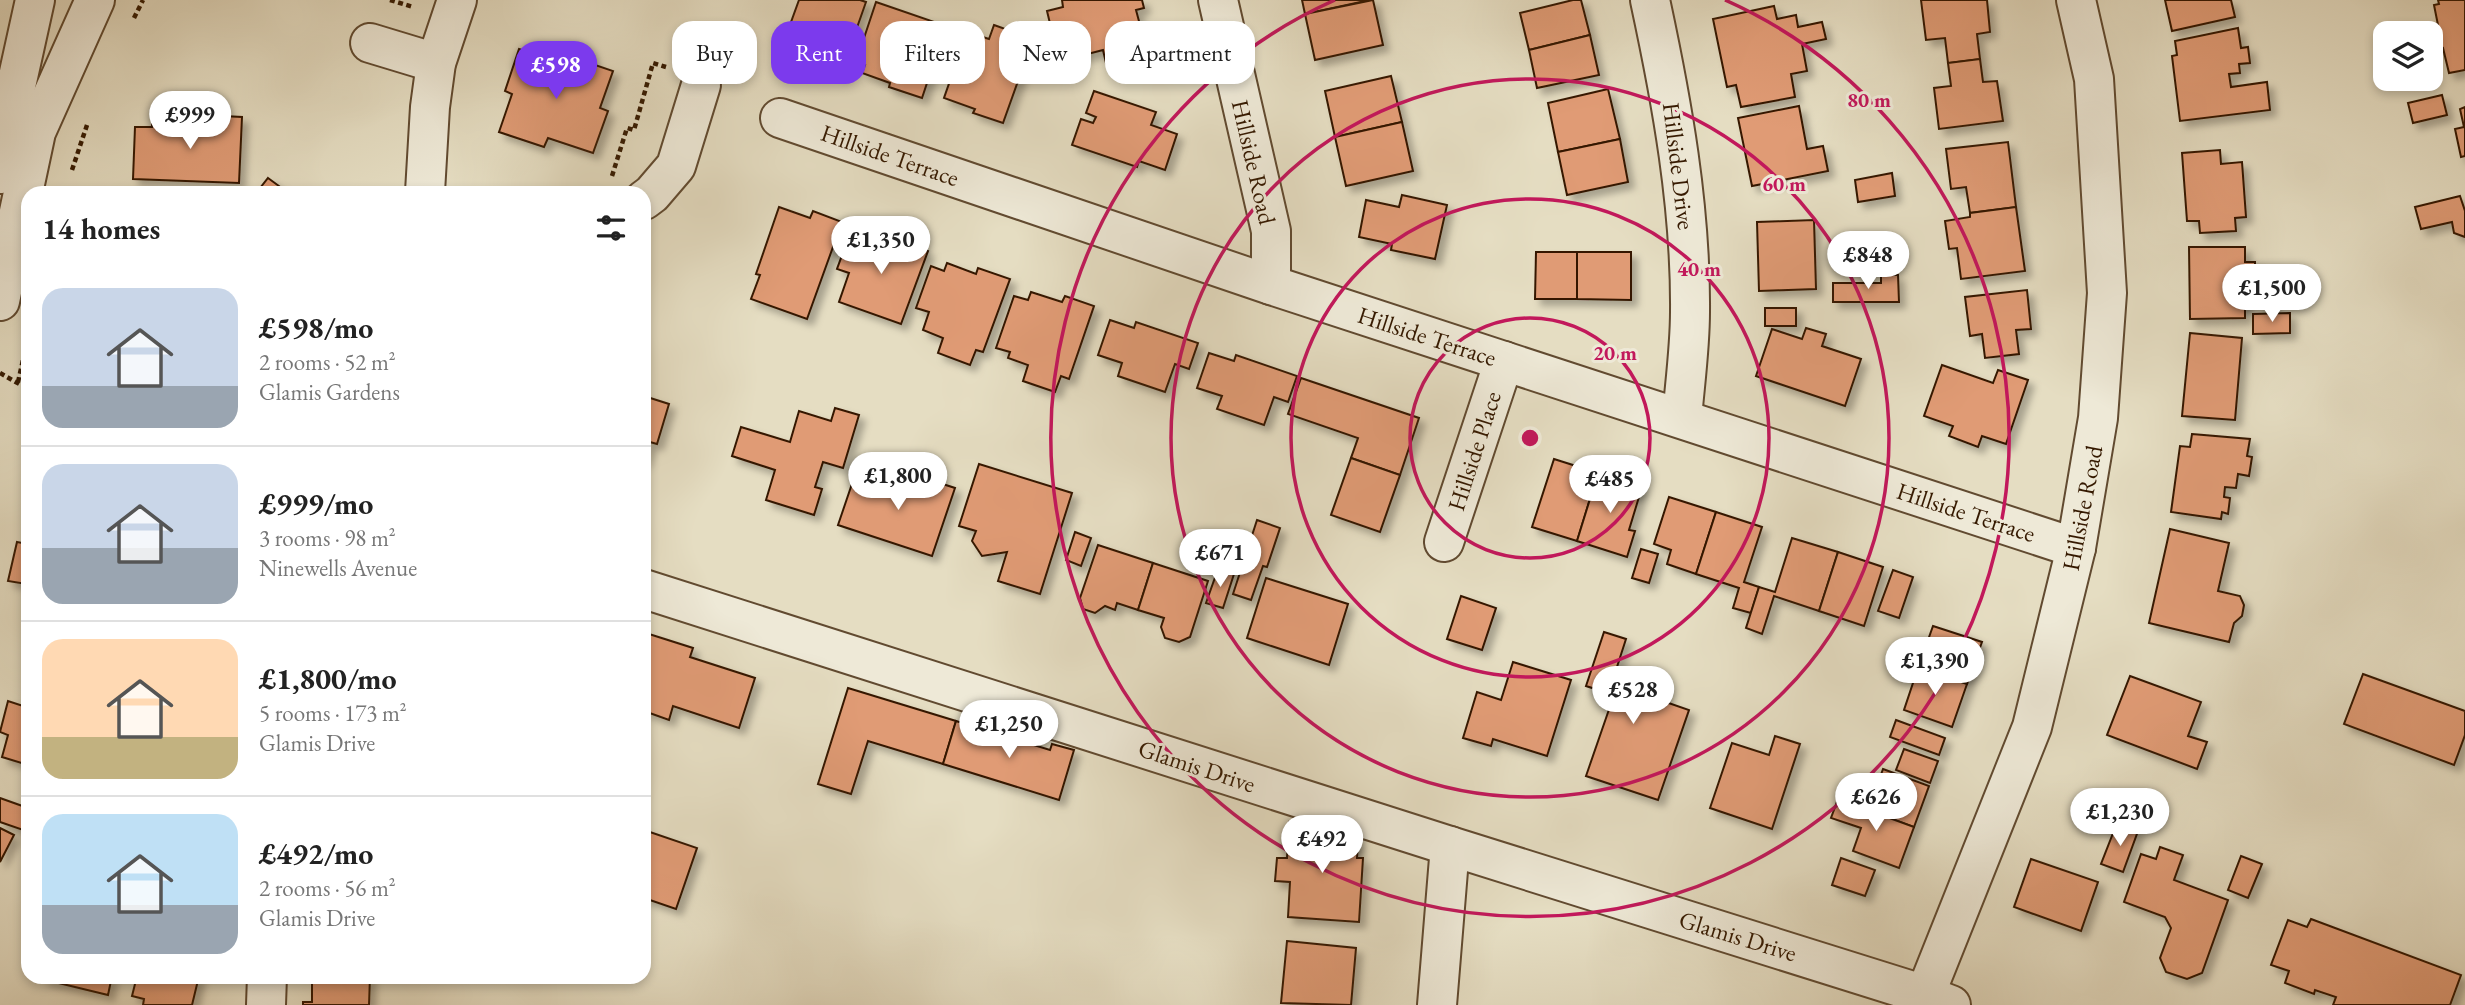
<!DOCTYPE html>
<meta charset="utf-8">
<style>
body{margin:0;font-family:"EB Garamond",serif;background:#f2f2f2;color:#222;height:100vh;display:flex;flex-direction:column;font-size:26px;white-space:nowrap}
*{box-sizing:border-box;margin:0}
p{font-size:23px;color:#767676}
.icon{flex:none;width:38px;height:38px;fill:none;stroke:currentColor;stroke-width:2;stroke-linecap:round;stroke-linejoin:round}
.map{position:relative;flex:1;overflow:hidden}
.drawer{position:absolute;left:21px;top:186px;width:630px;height:798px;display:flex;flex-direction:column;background:#fff;border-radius:21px;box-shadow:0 4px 10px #0003}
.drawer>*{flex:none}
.banner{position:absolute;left:672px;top:21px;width:665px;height:63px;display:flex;gap:14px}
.controls{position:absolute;left:2373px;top:21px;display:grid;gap:14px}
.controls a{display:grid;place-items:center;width:70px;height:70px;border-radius:14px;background:#fff;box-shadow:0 4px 10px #0003;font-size:35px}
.price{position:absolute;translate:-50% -60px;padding:0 16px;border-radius:24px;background:#fff;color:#222;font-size:23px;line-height:46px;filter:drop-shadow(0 2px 4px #0008)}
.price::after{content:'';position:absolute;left:50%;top:42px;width:21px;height:16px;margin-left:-10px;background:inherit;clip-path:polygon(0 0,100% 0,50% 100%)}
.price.selected{background:#7c3aed;color:#fff}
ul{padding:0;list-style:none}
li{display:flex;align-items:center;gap:21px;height:175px;padding:0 21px}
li+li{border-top:2px solid #e0e0e0}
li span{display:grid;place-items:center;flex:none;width:196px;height:140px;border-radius:21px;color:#555}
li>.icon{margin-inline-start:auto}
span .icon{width:84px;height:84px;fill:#fffc;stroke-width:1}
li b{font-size:30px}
h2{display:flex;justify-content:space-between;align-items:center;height:84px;padding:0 21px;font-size:30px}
.tag{padding:0 24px;border-radius:21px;background:#fff;box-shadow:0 4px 10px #0003;font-size:24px;line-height:63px}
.tag.selected{background:#7c3aed;color:#fff}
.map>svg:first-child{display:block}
</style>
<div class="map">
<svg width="2465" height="1005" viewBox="0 0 2465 1005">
<defs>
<filter id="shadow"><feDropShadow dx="6" dy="6" stdDeviation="3.5" flood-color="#0004"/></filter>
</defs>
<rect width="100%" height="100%" fill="#e5ddc2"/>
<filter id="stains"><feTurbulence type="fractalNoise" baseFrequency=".00286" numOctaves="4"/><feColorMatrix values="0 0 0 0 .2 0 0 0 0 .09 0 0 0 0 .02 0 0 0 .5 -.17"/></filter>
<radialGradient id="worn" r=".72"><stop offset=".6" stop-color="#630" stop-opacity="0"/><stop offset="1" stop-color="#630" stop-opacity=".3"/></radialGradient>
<g fill="#e09b74" stroke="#351900" stroke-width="2" filter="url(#shadow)">
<path d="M 799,0 L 860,0 L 866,2 L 841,73 L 810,62 L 811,58 L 782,47 Z"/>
<path d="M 1062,0 L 1142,0 L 1144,8 L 1136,10 L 1144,40 L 1135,42 L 1139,55 L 1106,63 L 1103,50 L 1076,57 L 1070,36 L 1054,40 L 1047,11 L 1063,7 Z"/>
<path d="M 1302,0 L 1370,0 L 1305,14 Z"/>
<path d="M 1373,0 L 1383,45 L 1315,60 L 1305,14 Z"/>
<path d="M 1573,0 L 1581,0 L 1590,35 L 1529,50 L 1520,13 Z"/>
<path d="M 1921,0 L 1987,0 L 1990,32 L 1977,34 L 1980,59 L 1948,63 L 1945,38 L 1926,40 Z"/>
<path d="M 2165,0 L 2231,0 L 2235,17 L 2172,31 Z"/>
<path d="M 2438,0 L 2465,0 L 2465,70 L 2449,73 L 2443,48 L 2432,50 L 2431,33 L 2428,27 L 2438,25 L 2434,5 L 2439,4 Z"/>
<path d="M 876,2 L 946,26 L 922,98 L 889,87 L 890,83 L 862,73 L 865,65 L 856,62 Z"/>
<path d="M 1774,6 L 1777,19 L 1796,15 L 1798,27 L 1822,22 L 1826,39 L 1802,44 L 1807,71 L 1791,74 L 1795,97 L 1741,107 L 1736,85 L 1727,87 L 1713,19 Z"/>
<path d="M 994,25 L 1011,31 L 1006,45 L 1028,53 L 1003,123 L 973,113 L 975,109 L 944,98 L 967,32 L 989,39 Z"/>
<path d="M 2238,28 L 2241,48 L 2248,47 L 2250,63 L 2239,64 L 2240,73 L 2229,74 L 2231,87 L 2267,82 L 2270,110 L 2180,121 L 2172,56 L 2177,55 L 2175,41 Z"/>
<path d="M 1590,35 L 1599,75 L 1537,88 L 1529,50 Z"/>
<path d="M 519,49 L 560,63 L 563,54 L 613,71 L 600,108 L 608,111 L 593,153 L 548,138 L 544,147 L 499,132 L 512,94 L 505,91 Z"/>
<path d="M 1980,59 L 1983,82 L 1997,81 L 2003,121 L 1939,129 L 1934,88 L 1951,86 L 1948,63 Z"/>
<path d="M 1391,76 L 1402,122 L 1335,137 L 1325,91 Z"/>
<path d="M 1608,89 L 1620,139 L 1558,152 L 1548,103 Z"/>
<path d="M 1094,91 L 1156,112 L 1151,125 L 1177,134 L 1165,170 L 1139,161 L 1137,167 L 1072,145 L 1081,119 L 1093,123 L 1096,117 L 1086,113 Z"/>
<path d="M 2442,95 L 2447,115 L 2413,123 L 2408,103 Z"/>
<path d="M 1799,106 L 1807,149 L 1823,146 L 1828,171 L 1752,186 L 1738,118 Z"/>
<path d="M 2465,107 L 2465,156 L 2461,157 L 2455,129 L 2464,127 L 2460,109 Z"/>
<path d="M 203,115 L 242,117 L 239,183 L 133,179 L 135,127 L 152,127 L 152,123 L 186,125 L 186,129 L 203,129 Z"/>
<path d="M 1402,122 L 1413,171 L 1346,186 L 1335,137 Z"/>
<path d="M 1620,139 L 1628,182 L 1567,195 L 1558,152 Z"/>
<path d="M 2008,142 L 2016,207 L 1970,213 L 1966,187 L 1951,189 L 1946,149 Z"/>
<path d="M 2220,150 L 2221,164 L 2242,162 L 2246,217 L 2235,218 L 2236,231 L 2200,233 L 2199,221 L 2187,221 L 2182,153 Z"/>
<path d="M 1892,173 L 1895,196 L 1858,202 L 1855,180 Z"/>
<path d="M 268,178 L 287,192 L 257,192 Z"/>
<path d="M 1402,195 L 1447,205 L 1435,259 L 1391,250 L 1392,244 L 1359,237 L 1366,200 L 1399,207 Z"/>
<path d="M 2460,196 L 2465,211 L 2465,237 L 2454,233 L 2452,222 L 2421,229 L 2415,207 Z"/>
<path d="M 779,207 L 810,218 L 813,211 L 842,222 L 807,319 L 751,299 L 760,275 L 756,274 Z"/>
<path d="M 2016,207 L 2025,271 L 1961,279 L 1957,248 L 1949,249 L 1945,221 L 1970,217 L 1970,213 Z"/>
<path d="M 1814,220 L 1816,289 L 1759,291 L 1757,222 Z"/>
<path d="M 863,235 L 893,246 L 895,239 L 928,251 L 901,324 L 839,302 L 849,273 L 837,269 L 848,239 L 860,243 Z"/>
<path d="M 2189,247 L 2245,247 L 2245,262 L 2255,262 L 2255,279 L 2245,279 L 2245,318 L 2190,319 Z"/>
<path d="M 1536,252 L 1577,252 L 1577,299 L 1535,299 Z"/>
<path d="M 1577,252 L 1631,252 L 1631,300 L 1577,299 Z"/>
<path d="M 947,263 L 976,274 L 978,268 L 1010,279 L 983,352 L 976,350 L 970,365 L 938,353 L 943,338 L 923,330 L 929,312 L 916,308 L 931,266 L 944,271 Z"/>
<path d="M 1881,275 L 1898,275 L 1899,302 L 1833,302 L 1833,283 L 1881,283 Z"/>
<path d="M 2027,290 L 2031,329 L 2016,330 L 2019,354 L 1985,358 L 1982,334 L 1970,336 L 1965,297 Z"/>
<path d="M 1031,292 L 1062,302 L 1065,296 L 1094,306 L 1069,379 L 1061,376 L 1055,392 L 1023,381 L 1028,365 L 1008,358 L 1010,352 L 996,348 L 1014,296 L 1028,300 Z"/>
<rect x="1765" y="308" width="31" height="18"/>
<path d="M 2290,313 L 2290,333 L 2253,334 L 2253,314 Z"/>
<path d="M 1110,320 L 1134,328 L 1136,322 L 1198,343 L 1189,369 L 1175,364 L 1165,392 L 1118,376 L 1122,363 L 1098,355 Z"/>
<path d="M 1806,328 L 1826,334 L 1822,346 L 1861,359 L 1845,406 L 1756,376 L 1772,329 L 1802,339 Z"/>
<path d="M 2190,333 L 2242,338 L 2235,420 L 2182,416 Z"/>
<path d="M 1209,353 L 1234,361 L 1236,355 L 1297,376 L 1288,402 L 1274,397 L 1264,425 L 1217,409 L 1222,396 L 1197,388 Z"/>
<path d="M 1942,365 L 1993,383 L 1998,370 L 2028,380 L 2006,444 L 1982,436 L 1978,447 L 1949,436 L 1953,426 L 1924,416 Z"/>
<path d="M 1301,378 L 1419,418 L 1400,475 L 1351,458 L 1358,438 L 1288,414 Z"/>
<path d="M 644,396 L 669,404 L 657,444 L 650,442 L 644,463 Z"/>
<path d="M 835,408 L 859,415 L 843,468 L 823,462 L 815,487 L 822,489 L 814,515 L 766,500 L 775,470 L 732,456 L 741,427 L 790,442 L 799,411 L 831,421 Z"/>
<path d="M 2192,434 L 2250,439 L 2247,456 L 2252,457 L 2249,476 L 2238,474 L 2236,488 L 2225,487 L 2224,497 L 2230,498 L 2228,514 L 2222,512 L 2221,519 L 2171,512 L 2180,446 L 2190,447 Z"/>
<path d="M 1351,458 L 1400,475 L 1380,532 L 1331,515 Z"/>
<path d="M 1554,459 L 1598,473 L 1577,541 L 1532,527 Z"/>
<path d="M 979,464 L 1072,493 L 1040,594 L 998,581 L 1007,552 L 982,556 L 972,541 L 976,531 L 959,526 Z"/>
<path d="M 856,472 L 913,492 L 918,476 L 955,488 L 932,556 L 838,525 Z"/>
<path d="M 1598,473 L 1642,487 L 1629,530 L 1635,531 L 1627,557 L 1577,541 Z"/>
<path d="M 1669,497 L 1716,512 L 1696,574 L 1667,564 L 1671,550 L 1654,544 Z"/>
<path d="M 1716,512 L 1762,527 L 1744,582 L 1759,587 L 1751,613 L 1733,608 L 1739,588 L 1696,574 Z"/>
<path d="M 1257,520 L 1280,528 L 1267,567 L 1263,566 L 1251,600 L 1233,594 Z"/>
<path d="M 2170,529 L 2229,543 L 2218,591 L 2240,596 L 2244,605 L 2242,616 L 2234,623 L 2229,642 L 2149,623 Z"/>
<path d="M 1075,532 L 1091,538 L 1081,566 L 1066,560 Z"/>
<path d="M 1792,538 L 1838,552 L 1819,611 L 1774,596 L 1762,634 L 1746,628 L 1759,587 L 1775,592 Z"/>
<path d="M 17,542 L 28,544 L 28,596 L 25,596 L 27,584 L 8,581 Z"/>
<path d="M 1098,545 L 1153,563 L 1138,610 L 1117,603 L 1115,610 L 1105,606 L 1095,613 L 1083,609 L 1080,598 Z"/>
<path d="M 1641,549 L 1658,554 L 1649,583 L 1632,578 Z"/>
<path d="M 1838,552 L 1883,567 L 1864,626 L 1819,611 Z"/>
<path d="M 1153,563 L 1208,581 L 1190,637 L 1179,642 L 1165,638 L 1161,627 L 1164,618 L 1138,610 Z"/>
<path d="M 1218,569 L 1234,574 L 1223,608 L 1206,603 Z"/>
<path d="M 1893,570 L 1913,577 L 1899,618 L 1878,611 Z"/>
<path d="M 1266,578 L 1348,604 L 1329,665 L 1247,638 Z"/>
<path d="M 1461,596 L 1496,608 L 1482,650 L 1447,639 Z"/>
<path d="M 1933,626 L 1982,642 L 1967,684 L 1918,668 Z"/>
<path d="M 1604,632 L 1626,639 L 1617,667 L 1665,684 L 1660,700 L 1689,710 L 1658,800 L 1586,776 L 1614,695 L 1586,686 Z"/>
<path d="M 649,634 L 693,648 L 690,657 L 755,678 L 739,728 L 673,706 L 669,720 L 644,711 L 644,648 Z"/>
<path d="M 1513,662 L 1571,680 L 1547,756 L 1493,739 L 1491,746 L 1463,738 L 1477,692 L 1501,700 Z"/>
<path d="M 1918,668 L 1967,684 L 1952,727 L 1904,710 Z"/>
<path d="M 2363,674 L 2465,711 L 2465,735 L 2454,765 L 2344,724 Z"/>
<path d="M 2130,676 L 2201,702 L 2188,736 L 2207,742 L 2197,769 L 2107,735 Z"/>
<path d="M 848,688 L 956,721 L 943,764 L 868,741 L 851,794 L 818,784 Z"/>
<path d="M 25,700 L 28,700 L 28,765 L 2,757 L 8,735 L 0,732 L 8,701 L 23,706 Z"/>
<path d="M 1896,720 L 1945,738 L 1939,755 L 1890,737 Z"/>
<path d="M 956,721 L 1050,750 L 1052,744 L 1074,750 L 1059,800 L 943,764 Z"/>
<path d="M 1775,736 L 1800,744 L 1772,829 L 1710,808 L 1732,743 L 1769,755 Z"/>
<path d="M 1904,749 L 1938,761 L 1930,783 L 1896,770 Z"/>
<path d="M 1883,769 L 1929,786 L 1914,827 L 1859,807 L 1868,782 L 1877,786 Z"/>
<path d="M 0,798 L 28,808 L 26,831 L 0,822 Z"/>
<path d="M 1838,799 L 1914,827 L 1899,868 L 1853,851 L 1861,828 L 1831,818 Z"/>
<path d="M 1289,822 L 1358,842 L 1357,858 L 1363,858 L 1359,922 L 1288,917 L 1290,882 L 1275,881 L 1277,858 L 1287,858 Z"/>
<path d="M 2117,823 L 2138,831 L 2123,872 L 2101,864 Z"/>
<path d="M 0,828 L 14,835 L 0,862 Z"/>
<path d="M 644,830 L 697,848 L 676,909 L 644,898 Z"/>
<path d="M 2160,847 L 2183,855 L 2174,880 L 2228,900 L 2202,973 L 2187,979 L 2166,972 L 2160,958 L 2171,928 L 2165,917 L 2124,902 L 2141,854 L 2156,859 Z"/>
<path d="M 2241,856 L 2262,864 L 2248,898 L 2228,890 Z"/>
<path d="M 1841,858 L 1875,870 L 1865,896 L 1832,885 Z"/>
<path d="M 2031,859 L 2098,882 L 2081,931 L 2014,907 Z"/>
<path d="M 2311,919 L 2461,975 L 2450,1005 L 2333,1005 L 2336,997 L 2315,990 L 2314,994 L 2285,983 L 2289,971 L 2271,965 L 2288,920 L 2307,927 Z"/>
<path d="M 1287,941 L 1356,948 L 1351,1005 L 1281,1003 Z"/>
<path d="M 43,976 L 112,976 L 108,995 L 42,979 Z"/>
<path d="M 137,976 L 199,976 L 192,1005 L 143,1005 L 144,999 L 132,996 Z"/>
<path d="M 312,976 L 370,976 L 369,1005 L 303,1005 L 303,1002 L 312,1002 Z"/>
</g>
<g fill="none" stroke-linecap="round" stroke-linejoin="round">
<g stroke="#614a30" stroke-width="42">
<g id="minor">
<path d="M 1218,0 L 1271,231 L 1271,285"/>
<path d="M 1650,0 C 1672,102 1691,207 1690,312 C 1690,347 1685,383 1682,418"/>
<path d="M 370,43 L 436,63"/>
<path d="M 780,118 L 1271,285 L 2076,548"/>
<path d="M 0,174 L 9,118 L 35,0"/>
<path d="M 425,192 L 430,107 L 436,63 L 457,0"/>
<path d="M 644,200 L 652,194 L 676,166 L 701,85"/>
<path d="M 0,301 L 36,132 L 95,0"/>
<path d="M 1444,542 L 1504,361"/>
<path d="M 644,589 L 1450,846 L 1925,995 L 1951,1005"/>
<path d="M 1925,995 L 2032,727 L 2076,548 L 2098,418 L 2107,293 L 2094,79 L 2076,0"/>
<path d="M 266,1005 L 267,976"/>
<path d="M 1437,1005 L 1450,846"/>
</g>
</g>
<g stroke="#351900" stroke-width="4.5" stroke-dasharray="5 3.5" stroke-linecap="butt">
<path d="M 390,0 L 413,7"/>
<path d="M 134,18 L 143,0"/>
<path d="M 72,170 L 88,122"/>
<path d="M 612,176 L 627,128 L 634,130 L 653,63 L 666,67"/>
<path d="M 0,373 L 28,389"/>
<path d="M 18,382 L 28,338"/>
</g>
<use href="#minor" stroke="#eee9d7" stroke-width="38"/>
</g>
<g fill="none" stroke="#c2185b" stroke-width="3.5">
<circle cx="1530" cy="438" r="120"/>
<circle cx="1530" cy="438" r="239"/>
<circle cx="1530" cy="438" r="359"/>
<path d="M1725 0A479 479 0 1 1 1335 0"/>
</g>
<g text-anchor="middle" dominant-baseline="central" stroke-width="6" stroke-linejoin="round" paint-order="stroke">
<g font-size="24" fill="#351900" stroke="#eee9d7">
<text transform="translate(890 155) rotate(19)">Hillside Terrace</text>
<text transform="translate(1254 162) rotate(77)">Hillside Road</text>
<text transform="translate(1679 166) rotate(83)">Hillside Drive</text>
<text transform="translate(1427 336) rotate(18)">Hillside Terrace</text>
<text transform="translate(1474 451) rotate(-72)">Hillside Place</text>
<text transform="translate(2082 508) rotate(-79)">Hillside Road</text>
<text transform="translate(1966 512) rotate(18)">Hillside Terrace</text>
<text transform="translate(1197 766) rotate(18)">Glamis Drive</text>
<text transform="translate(1738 936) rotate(17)">Glamis Drive</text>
</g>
</g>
<circle cx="1530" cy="438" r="10" fill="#c2185b" stroke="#eee9d7" stroke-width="3.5"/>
<g font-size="21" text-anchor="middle" font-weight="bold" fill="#c2185b" stroke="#eee9d7" stroke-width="6" stroke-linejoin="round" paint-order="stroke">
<text x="1869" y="107">80 m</text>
<text x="1784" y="191">60 m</text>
<text x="1699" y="276">40 m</text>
<text x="1615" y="360">20 m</text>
</g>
<rect width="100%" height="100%" filter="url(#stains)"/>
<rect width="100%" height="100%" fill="url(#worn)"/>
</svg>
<div class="controls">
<a><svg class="icon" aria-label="layers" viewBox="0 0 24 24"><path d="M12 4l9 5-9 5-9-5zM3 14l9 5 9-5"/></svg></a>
</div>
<b class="price selected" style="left:556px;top:101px">£598</b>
<b class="price" style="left:190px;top:151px">£999</b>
<b class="price" style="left:881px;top:276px">£1,350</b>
<b class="price" style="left:1868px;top:291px">£848</b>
<b class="price" style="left:2272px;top:324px">£1,500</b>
<b class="price" style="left:898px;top:512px">£1,800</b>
<b class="price" style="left:1610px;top:515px">£485</b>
<b class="price" style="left:1220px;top:589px">£671</b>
<b class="price" style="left:1935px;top:697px">£1,390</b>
<b class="price" style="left:1633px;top:726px">£528</b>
<b class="price" style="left:1009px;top:760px">£1,250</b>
<b class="price" style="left:1876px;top:833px">£626</b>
<b class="price" style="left:2120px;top:848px">£1,230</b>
<b class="price" style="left:1322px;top:875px">£492</b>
<div class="banner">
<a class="tag">Buy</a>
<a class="tag selected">Rent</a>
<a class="tag">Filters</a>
<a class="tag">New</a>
<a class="tag">Apartment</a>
</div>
<section class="drawer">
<h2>14 homes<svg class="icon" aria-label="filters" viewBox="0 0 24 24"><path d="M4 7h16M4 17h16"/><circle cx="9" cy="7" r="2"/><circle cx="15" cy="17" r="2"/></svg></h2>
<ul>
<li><span style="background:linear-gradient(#c9d6e8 70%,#9aa5b1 0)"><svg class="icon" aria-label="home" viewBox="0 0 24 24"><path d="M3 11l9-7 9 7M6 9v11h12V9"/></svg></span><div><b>£598/mo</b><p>2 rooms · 52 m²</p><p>Glamis Gardens</p></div></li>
<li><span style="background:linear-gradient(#c9d6e8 60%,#9aa5b1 0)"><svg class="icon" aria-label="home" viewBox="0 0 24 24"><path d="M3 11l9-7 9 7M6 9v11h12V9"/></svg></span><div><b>£999/mo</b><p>3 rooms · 98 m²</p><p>Ninewells Avenue</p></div></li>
<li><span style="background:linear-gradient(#ffd9b3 70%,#c2b280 0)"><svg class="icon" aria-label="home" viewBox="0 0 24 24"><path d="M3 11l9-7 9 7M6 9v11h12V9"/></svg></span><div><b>£1,800/mo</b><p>5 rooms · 173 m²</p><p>Glamis Drive</p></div></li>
<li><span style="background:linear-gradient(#bfe0f5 65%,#9aa5b1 0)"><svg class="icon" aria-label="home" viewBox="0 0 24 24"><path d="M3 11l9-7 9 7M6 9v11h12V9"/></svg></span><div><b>£492/mo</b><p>2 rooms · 56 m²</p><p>Glamis Drive</p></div></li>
</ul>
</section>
</div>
